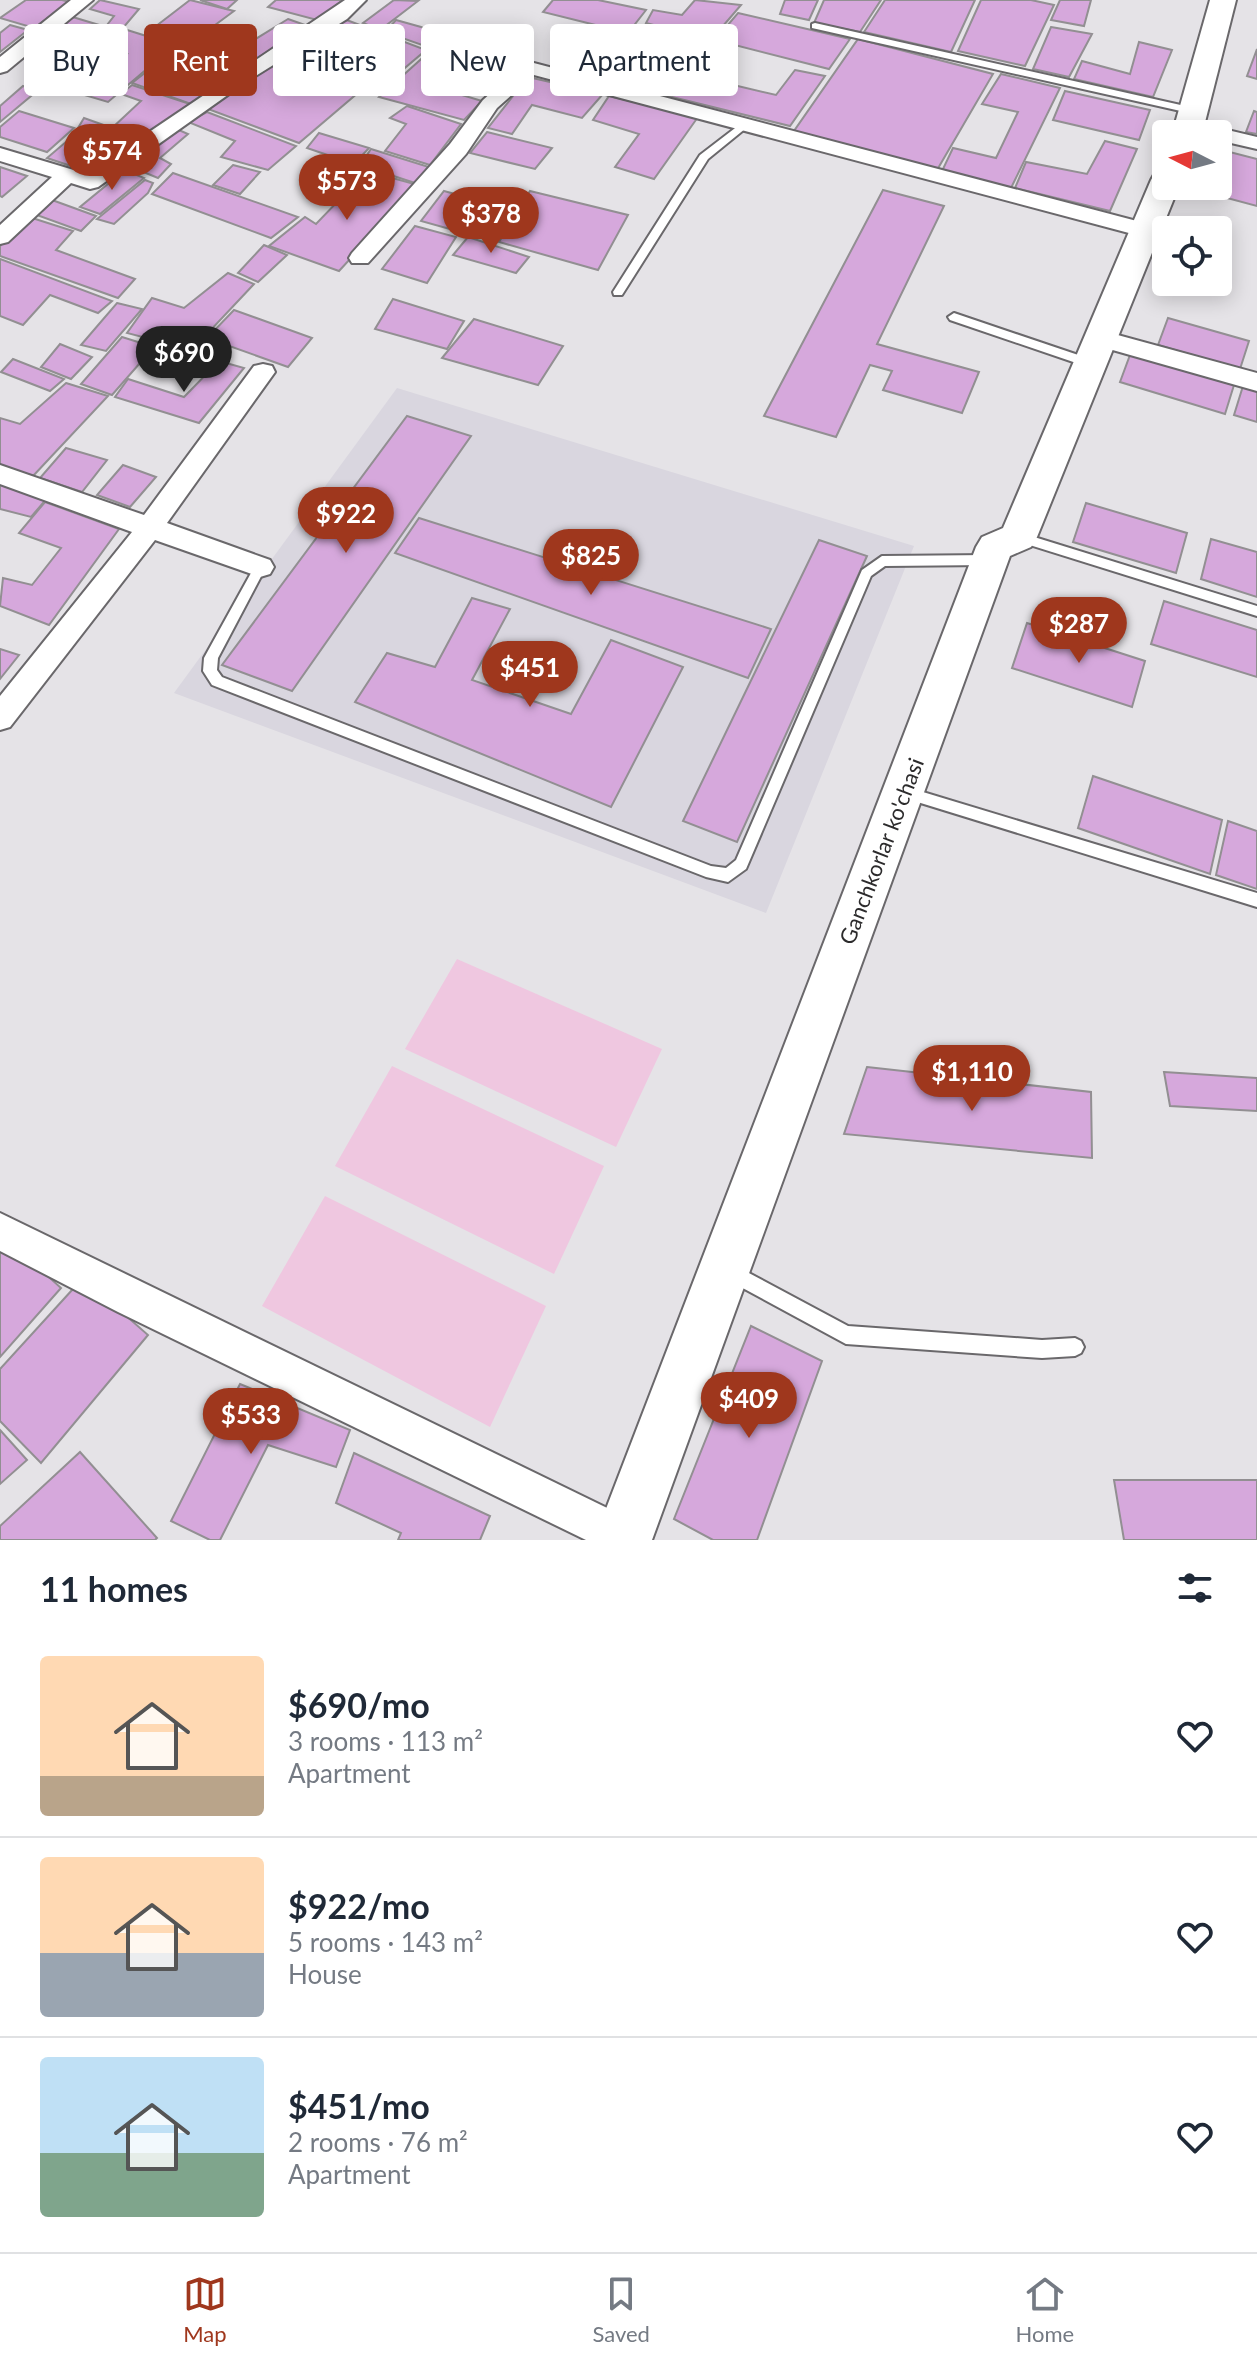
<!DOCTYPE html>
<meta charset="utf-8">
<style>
body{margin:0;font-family:Lato,sans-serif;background:#f2f2f3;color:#1f2937;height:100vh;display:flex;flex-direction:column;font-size:30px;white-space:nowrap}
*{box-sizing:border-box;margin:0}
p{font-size:26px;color:#747a83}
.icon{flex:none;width:44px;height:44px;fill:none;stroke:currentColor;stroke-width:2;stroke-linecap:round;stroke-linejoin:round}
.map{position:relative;height:1540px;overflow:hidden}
.panel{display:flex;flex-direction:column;background:#fff;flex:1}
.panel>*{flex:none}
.guide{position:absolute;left:24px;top:24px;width:800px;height:72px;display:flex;gap:16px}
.needle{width:52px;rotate:276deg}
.tools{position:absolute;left:1152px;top:120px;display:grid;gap:16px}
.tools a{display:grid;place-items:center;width:80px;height:80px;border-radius:8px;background:#fff;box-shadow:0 4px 20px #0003;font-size:40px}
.price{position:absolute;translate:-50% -68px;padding:0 18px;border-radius:28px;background:#9f371d;color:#fff;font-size:26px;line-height:52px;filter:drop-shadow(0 2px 4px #0008)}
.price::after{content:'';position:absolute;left:50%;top:48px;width:24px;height:18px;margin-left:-12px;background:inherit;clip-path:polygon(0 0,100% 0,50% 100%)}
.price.current{background:#222;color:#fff}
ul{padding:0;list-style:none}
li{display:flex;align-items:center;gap:24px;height:200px;padding:0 40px}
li+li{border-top:2px solid #e0e1e3}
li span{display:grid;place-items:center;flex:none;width:224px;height:160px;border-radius:8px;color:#555}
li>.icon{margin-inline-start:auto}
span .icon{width:96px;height:96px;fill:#fffc;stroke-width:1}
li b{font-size:34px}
h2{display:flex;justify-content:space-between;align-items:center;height:96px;padding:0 40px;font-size:34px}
.chip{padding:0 28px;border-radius:8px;background:#fff;box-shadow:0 4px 20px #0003;font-size:28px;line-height:72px}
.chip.current{background:#9f371d;color:#fff}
.menu{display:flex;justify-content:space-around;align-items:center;height:112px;border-top:2px solid #e0e1e3;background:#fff;font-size:22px;color:#747a83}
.menu a{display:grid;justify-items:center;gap:4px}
.menu .current{color:#9f371d}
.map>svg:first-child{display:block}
</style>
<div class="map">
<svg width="1257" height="1540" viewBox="0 0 1257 1540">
<rect width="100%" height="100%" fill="#e5e3e7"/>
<path fill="#d9d6df" d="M 397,388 L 914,546 L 766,913 L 174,693 Z"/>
<g fill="#efc7e0">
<path d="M 457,959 L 662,1049 L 616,1147 L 405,1049 Z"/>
<path d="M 392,1066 L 604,1166 L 554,1274 L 335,1166 Z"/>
<path d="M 325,1196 L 546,1306 L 490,1427 L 262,1306 Z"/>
</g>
<g fill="#d6a8dc" stroke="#928f92" stroke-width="2">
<path d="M 26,0 L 62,0 L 70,2 L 34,28 L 0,18 Z"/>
<path d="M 100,0 L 139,9 L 123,28 L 107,25 L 114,16 L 90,9 Z"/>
<path d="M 190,0 L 234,11 L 188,45 L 147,33 Z"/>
<path d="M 200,0 L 237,0 L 227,9 Z"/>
<path d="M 276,0 L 343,0 L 317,20 L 268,7 Z"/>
<path d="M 394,0 L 418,1 L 380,30 L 363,23 Z"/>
<path d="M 553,0 L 598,0 L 646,10 L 628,33 L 543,12 Z"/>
<path d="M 695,0 L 741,5 L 711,40 L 646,23 L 653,10 L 682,15 Z"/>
<path d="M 785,0 L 818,0 L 809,20 L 780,14 Z"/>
<path d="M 824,0 L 881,0 L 860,32 L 814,23 Z"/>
<path d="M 885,0 L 975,0 L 951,52 L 864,32 Z"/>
<path d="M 981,0 L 1031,0 L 1054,5 L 1025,66 L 958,51 Z"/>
<path d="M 1060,0 L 1091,0 L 1084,26 L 1051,20 Z"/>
<path d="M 738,13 L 850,39 L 829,69 L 715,40 Z"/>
<path d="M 66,15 L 119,31 L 103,43 L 50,28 Z"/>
<path d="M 288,19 L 308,26 L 248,64 L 192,46 L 207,33 L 241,48 Z"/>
<path d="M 344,19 L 426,50 L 380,89 L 295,54 Z"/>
<path d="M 396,20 L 439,32 L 422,45 L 385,32 Z"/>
<path d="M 10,25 L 28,30 L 0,52 L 0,33 Z"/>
<path d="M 1051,27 L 1092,34 L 1069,77 L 1033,69 Z"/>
<path d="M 124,29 L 175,45 L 108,102 L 61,88 L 83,70 L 101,75 L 127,54 L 100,46 Z"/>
<path d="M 469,38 L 521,54 L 512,69 L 452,58 Z"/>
<path d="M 858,39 L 993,74 L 937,170 L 794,131 Z"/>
<path d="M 1139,42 L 1172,50 L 1153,97 L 1074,79 L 1082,61 L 1130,74 Z"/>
<path d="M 182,44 L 244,66 L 191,104 L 132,83 Z"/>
<path d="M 1257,49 L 1257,79 L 1247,76 Z"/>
<path d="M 429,52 L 453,62 L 432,86 L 482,101 L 464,120 L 379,97 Z"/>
<path d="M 287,55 L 366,86 L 299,143 L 208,109 Z"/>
<path d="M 795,70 L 825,76 L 790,126 L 668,96 L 683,73 L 776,95 Z"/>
<path d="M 1001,74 L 1060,88 L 1010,190 L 942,171 L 953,148 L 996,158 L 1018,112 L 982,104 Z"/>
<path d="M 528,77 L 603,94 L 582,118 L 532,105 L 512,134 L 488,128 Z"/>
<path d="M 132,85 L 190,104 L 128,152 L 75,133 L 84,118 L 112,128 L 141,101 L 121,94 Z"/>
<path d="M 23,86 L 37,91 L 0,122 L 0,106 Z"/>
<path d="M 1065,91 L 1150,110 L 1139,140 L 1053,120 Z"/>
<path d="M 609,96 L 698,117 L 654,179 L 615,167 L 639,134 L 593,120 Z"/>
<path d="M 407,106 L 461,124 L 430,165 L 385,151 L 406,124 L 390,118 Z"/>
<path d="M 19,111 L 74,128 L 47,152 L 0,137 L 0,127 Z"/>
<path d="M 1254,111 L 1257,112 L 1257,134 L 1246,132 Z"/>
<path d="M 207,112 L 296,146 L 268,170 L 221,157 L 235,141 L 188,122 Z"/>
<path d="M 172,127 L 188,134 L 160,158 L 171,164 L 158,178 L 124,164 Z"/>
<path d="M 487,132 L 552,148 L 535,169 L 470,153 Z"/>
<path d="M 319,133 L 369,148 L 354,164 L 307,148 Z"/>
<path d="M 74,135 L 98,142 L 71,166 L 47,158 Z"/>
<path d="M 1105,141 L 1137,149 L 1110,211 L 1015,188 L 1026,162 L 1087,174 Z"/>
<path d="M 371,149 L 432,168 L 418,184 L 360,165 Z"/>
<path d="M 1218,149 L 1257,159 L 1257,206 L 1201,191 L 1203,186 L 1218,186 Z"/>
<path d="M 233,165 L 260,172 L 240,194 L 213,185 Z"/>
<path d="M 0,167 L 27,176 L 2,197 L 0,196 Z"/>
<path d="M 125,170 L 144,178 L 100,214 L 80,207 Z"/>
<path d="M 367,171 L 418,185 L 339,271 L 269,246 L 305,217 L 316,224 Z"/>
<path d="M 173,173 L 298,217 L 271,238 L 152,194 Z"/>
<path d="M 145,180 L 153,183 L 148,193 L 114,224 L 97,219 Z"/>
<path d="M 883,190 L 944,206 L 877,344 L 979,372 L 962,413 L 883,390 L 892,371 L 870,365 L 836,437 L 764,416 Z"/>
<path d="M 444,191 L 514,210 L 493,241 L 421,221 Z"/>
<path d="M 530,191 L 628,215 L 598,270 L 499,242 Z"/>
<path d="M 52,200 L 96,216 L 81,231 L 34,214 Z"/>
<path d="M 29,217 L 73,231 L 56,250 L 135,279 L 118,298 L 0,256 L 0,246 Z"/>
<path d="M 415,226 L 456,237 L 427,283 L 382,269 Z"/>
<path d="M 468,237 L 529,257 L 516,273 L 453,255 Z"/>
<path d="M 264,245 L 287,255 L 258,282 L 238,273 Z"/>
<path d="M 0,259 L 112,301 L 98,313 L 50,295 L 23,325 L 0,316 Z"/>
<path d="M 228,273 L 254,284 L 192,350 L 127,333 L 152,298 L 184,308 Z"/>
<path d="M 393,299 L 464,321 L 447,349 L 375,329 Z"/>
<path d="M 117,303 L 142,309 L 106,351 L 81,345 Z"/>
<path d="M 234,310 L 312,338 L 288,367 L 207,338 Z"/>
<path d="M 1168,318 L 1249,341 L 1240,369 L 1158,345 Z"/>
<path d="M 474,319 L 563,346 L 538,385 L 442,358 Z"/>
<path d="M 122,337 L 154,347 L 112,395 L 81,384 Z"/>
<path d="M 60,344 L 92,357 L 71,379 L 41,367 Z"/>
<path d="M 1130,355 L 1234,385 L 1225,414 L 1120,382 Z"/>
<path d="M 13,359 L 64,379 L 50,391 L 1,372 Z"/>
<path d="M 219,361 L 244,368 L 199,423 L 115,397 L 128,379 L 184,397 Z"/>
<path d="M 66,383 L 108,396 L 33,476 L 0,465 L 0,418 L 20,424 Z"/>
<path d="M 1243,386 L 1257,390 L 1257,422 L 1234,415 Z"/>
<path d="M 407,416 L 471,436 L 292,691 L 222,665 Z"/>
<path d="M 66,448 L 107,460 L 82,492 L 40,478 Z"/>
<path d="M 123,465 L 156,477 L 130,507 L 97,495 Z"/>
<path d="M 0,479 L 49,496 L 31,517 L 0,509 Z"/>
<path d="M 45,502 L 119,529 L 49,625 L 0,606 L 3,578 L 32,585 L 61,548 L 19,533 Z"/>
<path d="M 1086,503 L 1187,533 L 1176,573 L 1073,542 Z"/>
<path d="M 419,518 L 771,629 L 748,678 L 395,553 Z"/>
<path d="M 1211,539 L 1257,552 L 1257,597 L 1201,579 Z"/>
<path d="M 819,540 L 867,556 L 737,842 L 683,821 Z"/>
<path d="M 472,598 L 510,609 L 472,680 L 571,714 L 611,640 L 683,667 L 611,807 L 355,702 L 387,653 L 435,667 Z"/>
<path d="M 1164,601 L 1257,630 L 1257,677 L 1151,644 Z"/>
<path d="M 1027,623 L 1145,661 L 1132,707 L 1012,668 Z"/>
<path d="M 0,649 L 19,655 L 0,679 Z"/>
<path d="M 1093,776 L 1222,820 L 1210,874 L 1078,828 Z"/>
<path d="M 1228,821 L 1257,831 L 1257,889 L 1216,875 Z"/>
<path d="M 867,1067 L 1091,1092 L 1092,1158 L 844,1134 Z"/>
<path d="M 1164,1072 L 1257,1078 L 1257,1111 L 1170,1106 Z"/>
<path d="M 9,1241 L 61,1288 L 0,1357 L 0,1251 Z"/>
<path d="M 83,1278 L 148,1335 L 41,1463 L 0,1421 L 0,1369 Z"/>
<path d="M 751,1326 L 822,1361 L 757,1540 L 713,1540 L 674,1519 Z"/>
<path d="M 240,1384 L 350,1430 L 336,1467 L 268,1445 L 220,1540 L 210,1540 L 171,1521 Z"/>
<path d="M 0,1430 L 27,1460 L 0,1484 Z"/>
<path d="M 80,1452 L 157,1538 L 155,1540 L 0,1540 L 0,1526 Z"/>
<path d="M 354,1453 L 490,1516 L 480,1540 L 398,1540 L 401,1533 L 336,1503 Z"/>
<path d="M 1114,1480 L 1257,1480 L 1257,1540 L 1124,1540 Z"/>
</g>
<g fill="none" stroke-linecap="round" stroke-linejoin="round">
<g stroke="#6a686b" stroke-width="4">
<g id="lane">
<path d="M 815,23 L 1194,108 L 1199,111 L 1194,114 L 812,28 L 812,24 Z"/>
<path d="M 743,122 L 751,124 L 708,159 L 622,295 L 614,295 L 613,292 L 700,155 Z"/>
<path d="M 954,313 L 1096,361 L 1098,364 L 1096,367 L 1088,367 L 950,320 L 948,317 Z"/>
<path d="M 1018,532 L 1257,606 L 1257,616 L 1014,540 L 1012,537 L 1014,534 Z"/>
<path d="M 989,555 L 995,560 L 989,565 L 885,566 L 871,576 L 746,869 L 728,882 L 706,877 L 212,685 L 203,671 L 204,658 L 256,564 L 264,564 L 266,567 L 218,658 L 217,670 L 222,677 L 711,866 L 726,868 L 736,860 L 862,570 L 882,556 Z"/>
<path d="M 903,786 L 1257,893 L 1257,907 L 898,796 L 896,792 L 898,788 Z"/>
<path d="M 732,1264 L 848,1326 L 1042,1340 L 1075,1338 L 1081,1341 L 1084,1347 L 1081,1353 L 1075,1356 L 1042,1358 L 846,1344 L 726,1279 L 723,1273 L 726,1267 Z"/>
</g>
</g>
<g stroke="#6a686b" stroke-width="4">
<g id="street">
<path d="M 71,0 L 93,0 L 7,71 L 0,73 L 0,57 Z"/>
<path d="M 345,0 L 366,0 L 347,19 L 246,82 L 98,187 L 90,189 L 71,183 L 8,242 L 0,244 L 0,225 L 52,177 L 0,161 L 0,148 L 87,174 Z"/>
<path d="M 530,62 L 1152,225 L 1155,230 L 1144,237 L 534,75 L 497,108 L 466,154 L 368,263 L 352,263 L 349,258 L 352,253 L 450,144 L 483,100 L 523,64 Z"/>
<path d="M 1190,121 L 1257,137 L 1257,149 L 1218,140 L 1218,134 L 1183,131 L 1180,127 Z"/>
<path d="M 1103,331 L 1257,373 L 1257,391 L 1095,345 L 1091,339 Z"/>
<path d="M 263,364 L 272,366 L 275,372 L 167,523 L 270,560 L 274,567 L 270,574 L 260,577 L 155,540 L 10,727 L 0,730 L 0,696 L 132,532 L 0,484 L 0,465 L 144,515 L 254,366 Z"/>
<path d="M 0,1213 L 638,1523 L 643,1540 L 586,1540 L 118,1312 L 0,1251 Z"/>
</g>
</g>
<g stroke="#6a686b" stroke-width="4">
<g id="secondary">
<path d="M 1210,0 L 1236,0 L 1202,134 L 1172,134 Z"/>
<path d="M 1166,171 L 1166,186 L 1179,186 L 1037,537 L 1031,547 L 1010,556 L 652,1540 L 594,1540 L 976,547 L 982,537 L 1003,528 L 1151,180 L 1155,173 Z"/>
</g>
</g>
<use href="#lane" fill="#fff" fill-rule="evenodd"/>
<use href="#street" fill="#fff" fill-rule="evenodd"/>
<use href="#secondary" fill="#fff" fill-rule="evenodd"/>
</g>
<g text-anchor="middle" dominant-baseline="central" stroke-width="8" stroke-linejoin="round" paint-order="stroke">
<g font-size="22" fill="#2c2b2c" stroke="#fff">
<text transform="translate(881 851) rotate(-69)">Ganchkorlar ko'chasi</text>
</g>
</g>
</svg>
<div class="tools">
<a><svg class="needle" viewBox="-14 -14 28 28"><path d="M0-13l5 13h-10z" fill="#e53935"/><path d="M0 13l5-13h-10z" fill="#747a83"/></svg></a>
<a><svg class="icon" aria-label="locate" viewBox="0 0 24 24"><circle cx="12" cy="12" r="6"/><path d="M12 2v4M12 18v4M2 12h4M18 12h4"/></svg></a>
</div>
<b class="price" style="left:112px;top:192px">$574</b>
<b class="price" style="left:347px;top:222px">$573</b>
<b class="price" style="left:491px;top:255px">$378</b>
<b class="price current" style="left:184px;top:394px">$690</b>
<b class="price" style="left:346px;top:555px">$922</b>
<b class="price" style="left:591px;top:597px">$825</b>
<b class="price" style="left:1079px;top:665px">$287</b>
<b class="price" style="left:530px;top:709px">$451</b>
<b class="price" style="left:972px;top:1113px">$1,110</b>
<b class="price" style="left:749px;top:1440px">$409</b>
<b class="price" style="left:251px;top:1456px">$533</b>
<div class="guide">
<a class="chip">Buy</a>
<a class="chip current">Rent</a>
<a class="chip">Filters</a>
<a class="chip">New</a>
<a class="chip">Apartment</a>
</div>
</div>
<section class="panel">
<h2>11 homes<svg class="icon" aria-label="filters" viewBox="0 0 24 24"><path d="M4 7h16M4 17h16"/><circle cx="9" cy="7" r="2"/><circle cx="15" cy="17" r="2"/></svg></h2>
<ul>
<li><span style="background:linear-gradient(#ffd9b3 75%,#b9a48a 0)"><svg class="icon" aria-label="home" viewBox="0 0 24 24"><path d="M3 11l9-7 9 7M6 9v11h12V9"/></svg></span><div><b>$690/mo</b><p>3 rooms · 113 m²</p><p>Apartment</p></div><svg class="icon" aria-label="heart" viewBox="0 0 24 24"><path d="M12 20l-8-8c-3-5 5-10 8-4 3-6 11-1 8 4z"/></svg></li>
<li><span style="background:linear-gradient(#ffd9b3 60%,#9aa5b1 0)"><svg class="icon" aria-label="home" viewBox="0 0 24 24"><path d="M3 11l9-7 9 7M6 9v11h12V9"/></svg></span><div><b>$922/mo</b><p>5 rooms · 143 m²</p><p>House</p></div><svg class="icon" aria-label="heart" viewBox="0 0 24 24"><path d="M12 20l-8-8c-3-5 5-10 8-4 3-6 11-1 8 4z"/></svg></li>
<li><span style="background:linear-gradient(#bfe0f5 60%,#7fa58c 0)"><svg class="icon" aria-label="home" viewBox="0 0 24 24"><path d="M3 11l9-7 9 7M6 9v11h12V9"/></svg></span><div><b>$451/mo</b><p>2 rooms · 76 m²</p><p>Apartment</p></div><svg class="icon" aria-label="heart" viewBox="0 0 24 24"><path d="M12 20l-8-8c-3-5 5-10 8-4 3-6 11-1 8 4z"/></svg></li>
</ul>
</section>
<nav class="menu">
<a class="current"><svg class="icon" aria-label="map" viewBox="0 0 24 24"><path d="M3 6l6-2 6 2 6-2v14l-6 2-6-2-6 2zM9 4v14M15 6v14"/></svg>Map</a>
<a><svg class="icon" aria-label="saved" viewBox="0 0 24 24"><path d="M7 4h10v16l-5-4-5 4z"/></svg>Saved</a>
<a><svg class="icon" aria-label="home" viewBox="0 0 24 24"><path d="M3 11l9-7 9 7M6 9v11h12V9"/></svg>Home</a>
</nav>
